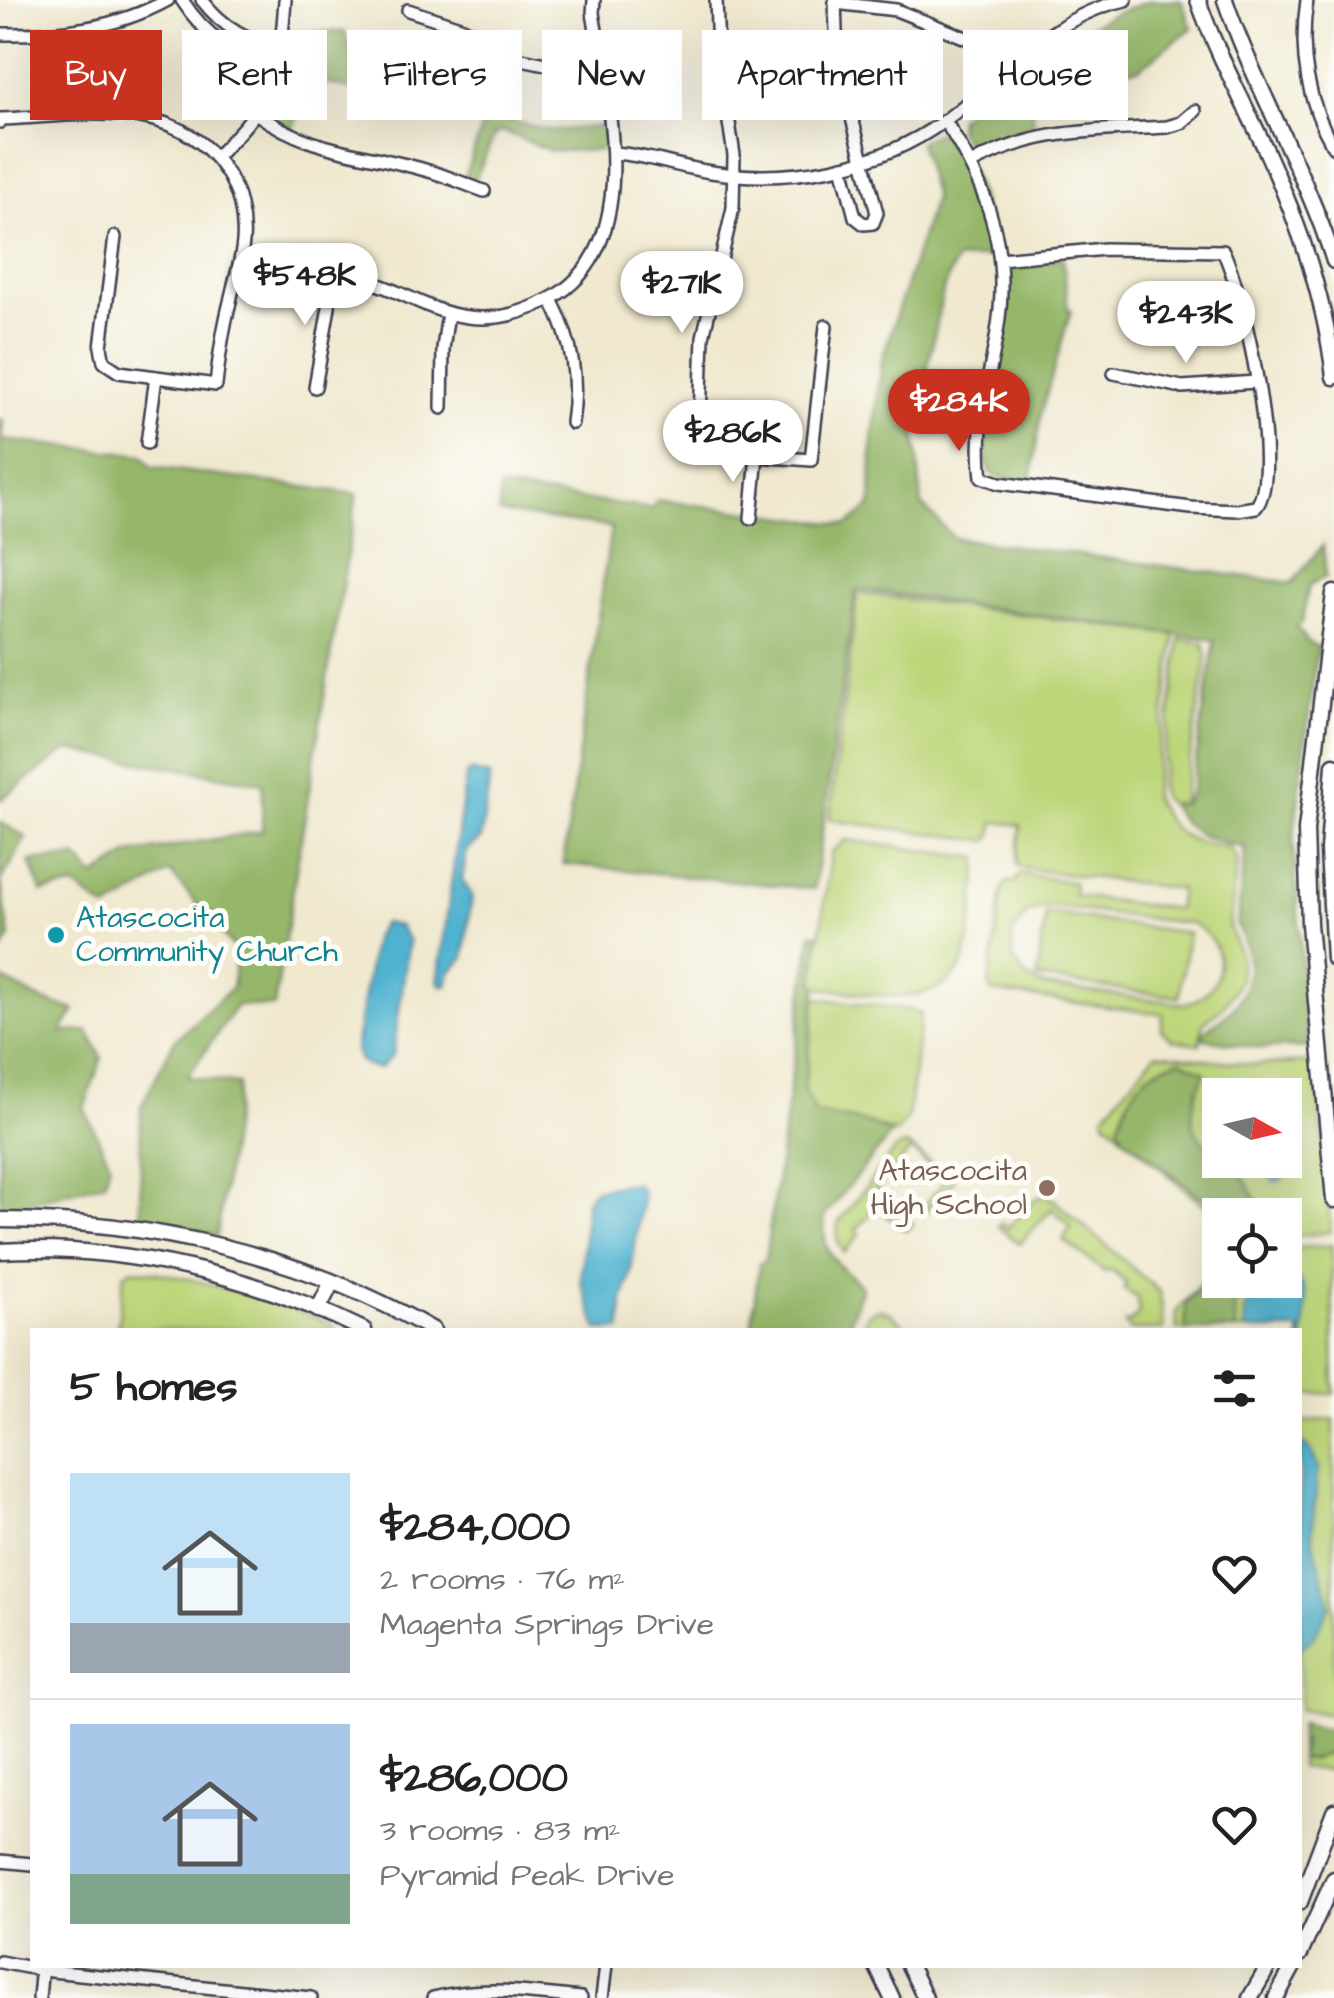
<!DOCTYPE html>
<meta charset="utf-8">
<style>
body{margin:0;font-family:"Architects Daughter",sans-serif;background:#f6f6f6;color:#222;height:100vh;display:flex;flex-direction:column;font-size:38px;white-space:nowrap}
*{box-sizing:border-box;margin:0}
p{font-size:32px;color:#767676}
.icon{flex:none;width:55px;height:55px;fill:none;stroke:currentColor;stroke-width:2;stroke-linecap:round;stroke-linejoin:round}
.map{position:relative;flex:1;overflow:hidden}
.sheet{position:absolute;left:30px;top:1328px;width:1272px;height:640px;display:flex;flex-direction:column;background:#fff;border-radius:0px;box-shadow:0 10px 40px #0002}
.sheet>*{flex:none}
.banner{position:absolute;left:30px;top:30px;width:1275px;height:90px;display:flex;gap:20px}
.needle{width:65px;rotate:98deg}
.controls{position:absolute;left:1202px;top:1078px;display:grid;gap:20px}
.controls a{display:grid;place-items:center;width:100px;height:100px;border-radius:0px;background:#fff;box-shadow:0 10px 40px #0002;font-size:50px}
.price{position:absolute;translate:-50% -85px;padding:0 22px;border-radius:35px;background:#fff;color:#222;font-size:32px;line-height:65px;filter:drop-shadow(0 2px 5px #0008)}
.price::after{content:'';position:absolute;left:50%;top:60px;width:30px;height:22px;margin-left:-15px;background:inherit;clip-path:polygon(0 0,100% 0,50% 100%)}
.price.selected{background:#c8321e;color:#fff}
ul{padding:0;list-style:none}
li{display:flex;align-items:center;gap:30px;height:250px;padding:0 40px}
li+li{border-top:2px solid #e0e0e0}
li span{display:grid;place-items:center;flex:none;width:280px;height:200px;border-radius:0px;color:#555}
li>.icon{margin-inline-start:auto}
span .icon{width:120px;height:120px;fill:#fffc;stroke-width:1}
li b{font-size:42px}
h2{display:flex;justify-content:space-between;align-items:center;height:120px;padding:0 40px;font-size:42px}
.tag{padding:0 35px;border-radius:0px;background:#fff;box-shadow:0 10px 40px #0002;font-size:35px;line-height:90px}
.tag.selected{background:#c8321e;color:#fff}
.map>svg:first-child{display:block}
</style>
<div class="map">
<svg width="1334" height="1998" viewBox="0 0 1334 1998">
<rect width="100%" height="100%" fill="#fdfcf7"/>
<filter id="ink" filterUnits="userSpaceOnUse"><feTurbulence type="fractalNoise" baseFrequency=".01" numOctaves="2"/><feDisplacementMap in="SourceGraphic" scale="20" xChannelSelector="R" yChannelSelector="G"/><feConvolveMatrix kernelMatrix="1 2 1 2 8 2 1 2 1" color-interpolation-filters="sRGB"/></filter>
<filter id="wash" filterUnits="userSpaceOnUse"><feTurbulence type="fractalNoise" baseFrequency=".0048" numOctaves="4" result="noise"/><feDisplacementMap in="SourceGraphic" scale="40" xChannelSelector="R" yChannelSelector="G"/><feGaussianBlur stdDeviation="2.25" result="paint"/><feColorMatrix in="noise" values="0 0 0 0 0 0 0 0 0 0 0 0 0 0 0 0 0 1.4 0 .05"/><feComposite in="paint" operator="in"/></filter>
<g filter="url(#wash)">
<rect width="100%" height="100%" fill="#f0e9d0"/>
<g fill="#bed67a" stroke="#707c5a" stroke-width="2.5" fill-rule="evenodd">
<path d="M 858,593 L 1175,635 L 1153,797 C 1173,838 1187,841 1229,847 L 1237,860 L 1229,927 L 1240,954 L 1240,981 L 1223,1007 L 1203,1023 L 1200,1044 L 1173,1040 L 1161,1030 L 1163,1014 L 992,992 L 989,985 L 1002,889 L 1007,882 L 1015,882 L 1020,874 L 1073,882 L 1075,896 L 1177,909 L 1180,889 L 1021,868 L 1017,864 L 1021,825 L 995,822 L 991,838 L 988,841 L 829,820 ZM 1047,906 L 1192,924 C 1231,943 1227,993 1185,1004 L 1044,986 L 1027,978 L 1013,959 L 1012,934 L 1027,913 Z"/>
<path d="M 1180,639 L 1204,644 L 1207,657 L 1182,804 L 1172,808 L 1162,798 L 1160,787 Z"/>
<path d="M 845,840 L 979,858 C 975,889 974,921 967,951 C 951,1017 864,993 817,987 L 814,982 L 831,853 Z"/>
<path d="M 1046,913 L 1188,933 L 1179,997 L 1037,978 Z"/>
<path d="M 816,998 L 911,1010 L 921,1014 L 908,1118 L 896,1133 L 867,1123 L 814,1113 L 804,1088 Z"/>
<path d="M 1156,1053 L 1254,1065 L 1316,1062 L 1331,1232 L 1285,1237 L 1285,1215 L 1220,1215 L 1220,1219 L 1105,1120 L 1104,1114 ZM 1220,1095 L 1285,1095 L 1285,1160 L 1220,1160 Z"/>
<path d="M 907,1145 L 954,1181 L 926,1211 L 922,1208 L 945,1180 L 911,1149 L 876,1190 L 913,1223 L 906,1231 L 876,1207 L 856,1230 L 860,1234 L 844,1253 L 837,1240 L 838,1223 L 897,1148 Z"/>
<path d="M 1042,1196 L 1053,1199 L 1160,1292 L 1164,1330 L 1130,1330 L 1125,1323 L 1131,1322 L 1139,1313 L 1138,1298 L 1123,1289 L 1127,1284 L 1111,1270 L 1105,1272 L 1063,1240 L 1071,1226 L 1052,1209 L 1019,1244 L 998,1226 L 1002,1223 L 1008,1228 L 1032,1201 Z"/>
<path d="M 1332,1245 L 1334,1393 L 1300,1395 L 1300,1330 L 1177,1330 L 1176,1312 L 1220,1261 L 1220,1280 L 1285,1280 L 1285,1249 Z"/>
<path d="M 133,1269 C 203,1278 267,1298 332,1324 L 334,1330 L 117,1330 L 124,1274 Z"/>
<path d="M 880,1309 L 890,1313 L 910,1330 L 861,1330 L 868,1314 Z"/>
<path d="M 1334,1419 L 1334,1715 L 1333,1715 L 1300,1710 L 1300,1422 Z"/>
<path d="M 1300,1726 L 1334,1732 L 1334,1771 L 1300,1767 Z"/>
</g>
<g fill="#96b76a" stroke="#5c6c52" stroke-width="2.5">
<path d="M 1151,0 L 1181,0 L 1192,28 L 1138,69 L 1034,76 L 1030,88 L 1034,132 L 978,153 L 969,148 L 958,130 L 959,117 L 1050,47 L 1112,15 Z"/>
<path d="M 344,31 L 355,62 L 385,75 L 441,87 L 497,117 L 552,131 L 607,126 L 608,150 L 551,151 L 503,131 L 495,134 L 475,179 L 464,178 L 481,130 L 478,123 L 426,106 L 316,81 L 291,130 L 272,119 L 268,106 L 282,73 L 290,33 Z"/>
<path d="M 938,132 C 969,136 989,229 995,256 L 956,260 L 944,287 L 915,430 L 922,505 L 954,538 L 1292,583 L 1323,545 L 1326,577 L 1309,585 L 1302,623 L 1296,626 L 1308,642 L 1318,647 L 1319,655 L 1316,656 L 1293,843 L 1308,1047 L 1261,1048 L 1204,1039 L 1203,1033 C 1210,1025 1220,1021 1228,1013 C 1253,989 1254,954 1237,926 L 1245,848 C 1212,837 1193,841 1172,808 L 1173,803 L 1183,804 L 1191,791 L 1215,640 L 856,589 L 814,889 L 563,864 L 611,527 L 499,513 L 500,488 L 652,509 L 657,500 L 848,525 L 871,506 L 872,447 L 882,359 L 934,198 L 919,142 Z"/>
<path d="M 1063,258 L 1068,309 L 1071,310 L 1041,413 L 1031,482 C 1020,480 1002,481 993,474 C 971,458 1001,346 1005,320 C 1007,304 1007,288 1006,272 L 1016,263 Z"/>
<path d="M 0,419 L 3,420 L 2,440 L 143,455 L 152,467 L 357,494 L 274,1007 L 237,1005 L 187,1077 L 238,1084 L 217,1236 L 140,1217 L 141,1106 L 175,1040 L 232,988 L 237,952 L 170,872 L 107,910 L 74,886 L 42,892 L 30,861 L 76,857 L 95,877 L 129,854 L 262,831 L 263,783 L 67,750 L 0,800 Z"/>
<path d="M 0,822 L 26,837 L 1,882 L 10,938 L 0,954 Z"/>
<path d="M 812,933 L 819,934 L 814,981 L 817,987 L 804,1088 L 815,1113 L 867,1123 L 892,1133 L 825,1215 C 820,1254 836,1262 862,1287 L 847,1330 L 751,1330 L 759,1264 L 765,1260 Z"/>
<path d="M 0,978 L 41,1000 L 75,1010 L 61,1032 L 88,1031 L 102,1058 L 84,1108 L 110,1163 L 105,1182 L 5,1209 L 0,1199 Z"/>
<path d="M 1181,1060 L 1205,1072 C 1190,1105 1182,1136 1220,1152 L 1220,1160 L 1233,1161 L 1266,1215 L 1225,1215 L 1125,1138 L 1118,1125 C 1132,1087 1141,1070 1181,1060 Z"/>
<path d="M 1220,1267 L 1220,1280 L 1246,1280 L 1244,1294 L 1234,1306 L 1236,1330 L 1185,1330 L 1186,1303 Z"/>
<path d="M 1300,1724 L 1334,1731 L 1333,1751 L 1311,1760 L 1300,1759 L 1303,1742 L 1300,1741 Z"/>
</g>
<g fill="#50b3cf" stroke="#396a85" stroke-width="2.5">
<path d="M 470,771 L 490,776 L 481,839 L 467,849 L 462,880 L 472,895 L 464,958 L 450,972 L 447,986 L 443,986 L 438,981 L 466,775 Z"/>
<path d="M 383,923 L 399,926 L 409,941 L 393,1055 L 380,1068 C 366,1068 359,1063 355,1050 L 373,940 Z"/>
<path d="M 1285,1122 C 1292,1142 1287,1158 1283,1179 L 1273,1182 L 1260,1160 L 1285,1160 Z"/>
<path d="M 625,1184 L 637,1184 L 643,1194 L 631,1272 L 623,1301 L 621,1330 L 598,1330 L 581,1282 L 586,1200 L 593,1190 Z"/>
<path d="M 1285,1266 C 1316,1287 1304,1315 1302,1347 C 1301,1358 1306,1367 1300,1377 L 1300,1330 L 1245,1330 C 1244,1310 1246,1296 1258,1280 L 1285,1280 Z"/>
<path d="M 1300,1442 L 1311,1451 L 1318,1466 L 1312,1536 L 1330,1605 L 1314,1637 L 1300,1649 Z"/>
</g>
</g>
<g filter="url(#ink)">
<g fill="none" stroke-linecap="round" stroke-linejoin="round">
<g stroke="#414051" stroke-width="16">
<g id="minor">
<path d="M 182,0 C 206,38 235,55 278,67"/>
<path d="M 202,0 C 224,29 248,40 282,49"/>
<path d="M 716,0 L 718,51 L 734,155 L 733,208 L 703,337 L 699,446 L 757,456 L 811,460 L 826,326"/>
<path d="M 835,0 L 837,61 L 877,213 L 873,223 L 864,224 L 855,217 L 842,166"/>
<path d="M 1307,0 C 1299,52 1307,102 1334,148"/>
<path d="M 835,3 L 896,10 L 966,38"/>
<path d="M 408,10 L 463,28 L 517,58 L 555,66 L 602,65"/>
<path d="M 0,34 C 59,35 115,29 168,0"/>
<path d="M 257,114 C 314,154 362,151 425,170 C 445,175 464,184 484,191"/>
<path d="M 945,121 C 988,188 1011,251 997,332 C 989,381 975,427 982,477 L 999,483 L 1191,508 L 1237,510 L 1256,507 C 1284,473 1243,291 1223,251 L 1105,249 L 1000,259"/>
<path d="M 0,122 L 0,119 C 79,117 174,93 225,170 C 239,190 245,218 243,242 C 241,263 234,282 230,302 C 223,329 219,357 216,385 L 119,372 L 104,362 L 101,347 L 115,237"/>
<path d="M 614,153 C 647,155 678,167 711,172 C 788,184 880,168 944,121 C 1003,79 1051,15 1126,0"/>
<path d="M 217,156 C 275,96 279,83 285,0"/>
<path d="M 972,163 C 1039,128 1093,131 1167,127 L 1181,123 L 1195,111"/>
<path d="M 241,259 C 283,268 327,269 368,281 C 402,291 432,313 468,317 C 496,321 523,313 548,300 C 647,249 607,98 593,13 L 594,0"/>
<path d="M 551,299 C 572,341 579,376 572,423"/>
<path d="M 1114,373 L 1182,387 L 1256,382"/>
<path d="M 315,387 L 329,307 L 331,273"/>
<path d="M 442,408 L 443,349 L 448,313"/>
<path d="M 147,443 L 156,377"/>
<path d="M 751,518 L 757,456"/>
<path d="M 0,1861 L 32,1864"/>
<path d="M 0,1962 L 42,1970 L 311,1998"/>
<path d="M 39,1998 L 42,1965"/>
<path d="M 433,1998 C 485,1985 528,1993 581,1998"/>
<path d="M 602,1998 L 606,1965"/>
</g>
</g>
<g stroke="#414051" stroke-width="19">
<g id="major">
<path d="M 1198,0 C 1216,52 1242,99 1265,148 C 1298,220 1325,297 1334,377"/>
<path d="M 1225,0 C 1256,90 1305,170 1334,261"/>
<path d="M 1334,593 L 1306,830 L 1309,924 L 1334,1200"/>
<path d="M 1334,765 L 1328,850 L 1334,959"/>
<path d="M 0,1220 C 149,1220 303,1255 433,1330"/>
<path d="M 0,1251 C 124,1244 254,1276 364,1330"/>
<path d="M 318,1310 L 332,1282"/>
<path d="M 1300,1902 L 1334,1811"/>
<path d="M 1300,1954 L 1334,1879"/>
<path d="M 876,1965 L 892,1998"/>
<path d="M 909,1965 L 925,1998"/>
<path d="M 1250,1998 L 1269,1965"/>
<path d="M 1276,1998 L 1294,1965"/>
</g>
</g>
<use href="#minor" stroke="#fff" stroke-width="11"/>
<use href="#major" stroke="#fff" stroke-width="14"/>
</g>
</g>
<circle fill="#0f9aa8" stroke="#fdfcf7" stroke-width="4" cx="56" cy="935" r="10"/>
<circle fill="#8d6e63" stroke="#fdfcf7" stroke-width="4" cx="1047" cy="1188" r="10"/>
<g text-anchor="middle" dominant-baseline="central" stroke-width="10" stroke-linejoin="round" paint-order="stroke">
<g font-size="30" fill="#0d838f" stroke="#fdfcf7" text-anchor="start">
<text x="76" y="918">Atascocita<tspan x="76" dy="34">Community Church</tspan></text>
</g>
<g font-size="30" fill="#785e54" stroke="#fdfcf7" text-anchor="end">
<text x="1027" y="1171">Atascocita<tspan x="1027" dy="34">High School</tspan></text>
</g>
</g>
</svg>
<div class="controls">
<a><svg class="needle" viewBox="-14 -14 28 28"><path d="M0-13l5 13h-10z" fill="#e53935"/><path d="M0 13l5-13h-10z" fill="#767676"/></svg></a>
<a><svg class="icon" aria-label="locate" viewBox="0 0 24 24"><circle cx="12" cy="12" r="6"/><path d="M12 2v4M12 18v4M2 12h4M18 12h4"/></svg></a>
</div>
<b class="price" style="left:305px;top:328px">$548K</b>
<b class="price" style="left:682px;top:336px">$271K</b>
<b class="price" style="left:1186px;top:366px">$243K</b>
<b class="price selected" style="left:959px;top:454px">$284K</b>
<b class="price" style="left:733px;top:485px">$286K</b>
<div class="banner">
<a class="tag selected">Buy</a>
<a class="tag">Rent</a>
<a class="tag">Filters</a>
<a class="tag">New</a>
<a class="tag">Apartment</a>
<a class="tag">House</a>
</div>
<section class="sheet">
<h2>5 homes<svg class="icon" aria-label="filters" viewBox="0 0 24 24"><path d="M4 7h16M4 17h16"/><circle cx="9" cy="7" r="2"/><circle cx="15" cy="17" r="2"/></svg></h2>
<ul>
<li><span style="background:linear-gradient(#bfe0f5 75%,#9aa5b1 0)"><svg class="icon" aria-label="home" viewBox="0 0 24 24"><path d="M3 11l9-7 9 7M6 9v11h12V9"/></svg></span><div><b>$284,000</b><p>2 rooms · 76 m²</p><p>Magenta Springs Drive</p></div><svg class="icon" aria-label="heart" viewBox="0 0 24 24"><path d="M12 20l-8-8c-3-5 5-10 8-4 3-6 11-1 8 4z"/></svg></li>
<li><span style="background:linear-gradient(#a9c7e8 75%,#7fa58c 0)"><svg class="icon" aria-label="home" viewBox="0 0 24 24"><path d="M3 11l9-7 9 7M6 9v11h12V9"/></svg></span><div><b>$286,000</b><p>3 rooms · 83 m²</p><p>Pyramid Peak Drive</p></div><svg class="icon" aria-label="heart" viewBox="0 0 24 24"><path d="M12 20l-8-8c-3-5 5-10 8-4 3-6 11-1 8 4z"/></svg></li>
</ul>
</section>
</div>
